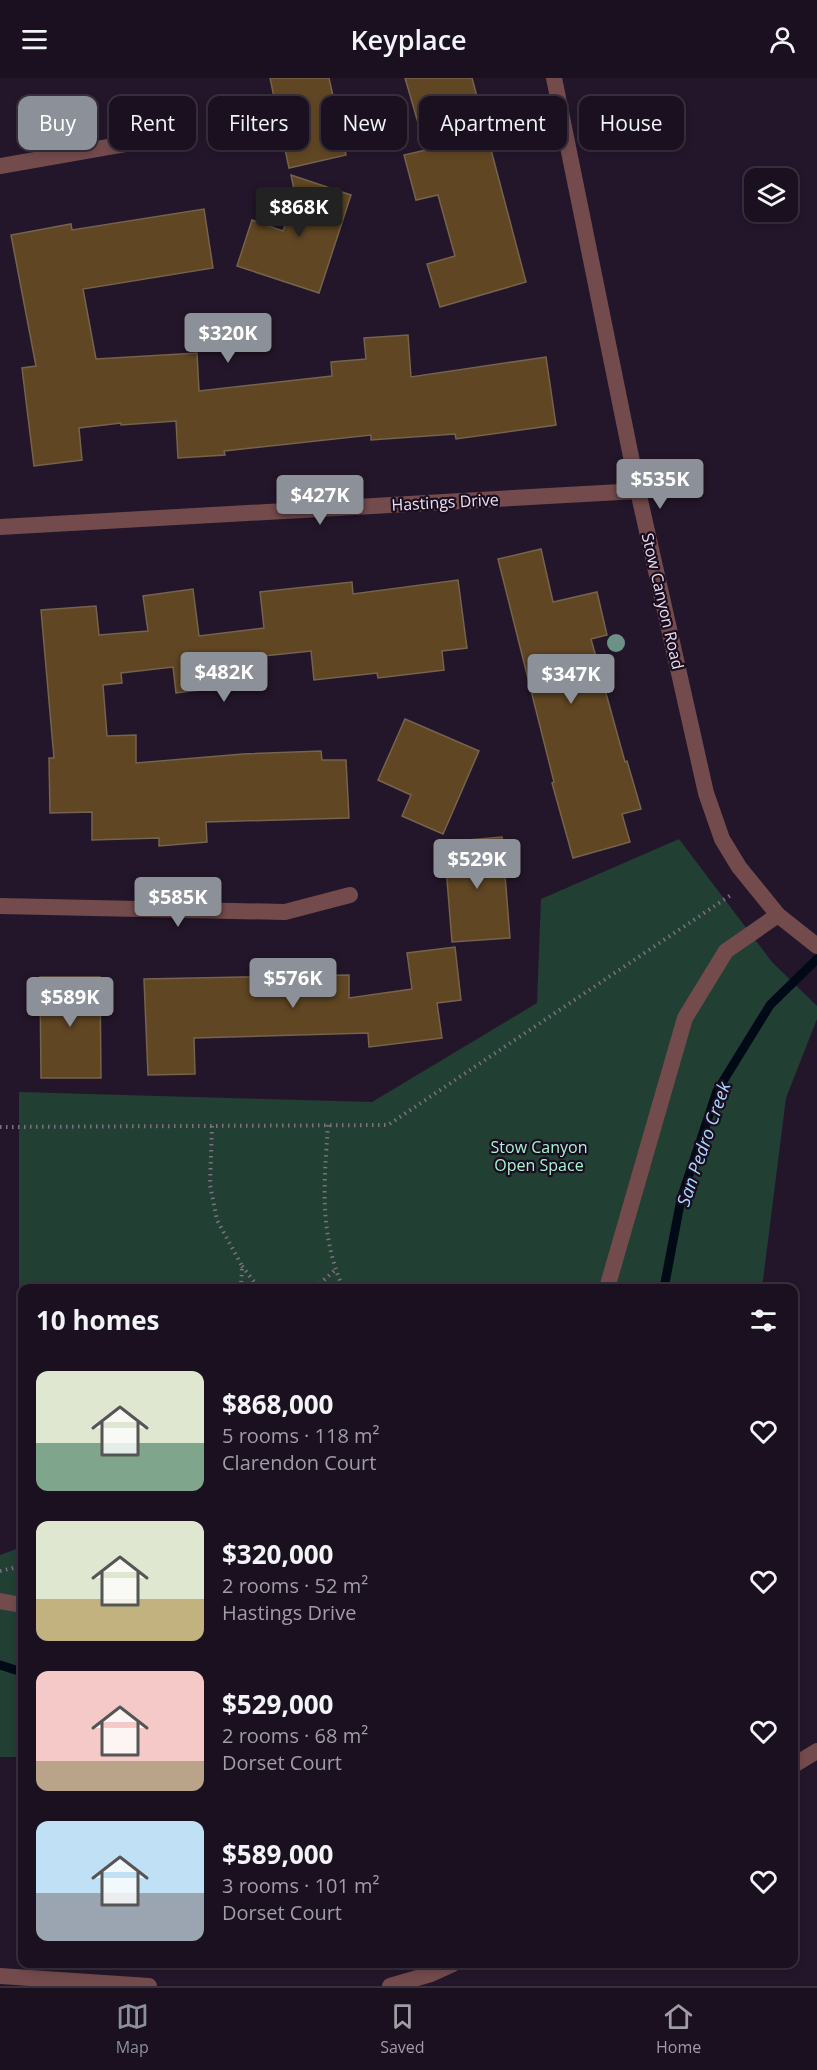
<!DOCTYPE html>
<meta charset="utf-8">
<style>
body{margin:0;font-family:"Open Sans",sans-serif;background:#241929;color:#f1f3f6;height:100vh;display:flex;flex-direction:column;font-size:22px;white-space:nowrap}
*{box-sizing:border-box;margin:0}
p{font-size:20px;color:#a09da5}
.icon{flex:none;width:33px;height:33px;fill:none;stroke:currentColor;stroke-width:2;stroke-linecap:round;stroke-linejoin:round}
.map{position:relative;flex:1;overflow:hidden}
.sheet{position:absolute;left:18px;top:1206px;width:780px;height:684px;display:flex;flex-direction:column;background:#1b1020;border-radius:12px;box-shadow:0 3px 9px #0003,0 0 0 2px #39303e}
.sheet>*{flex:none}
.guide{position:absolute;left:18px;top:18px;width:782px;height:54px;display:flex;gap:12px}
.fabs{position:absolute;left:744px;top:90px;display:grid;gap:12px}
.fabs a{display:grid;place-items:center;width:54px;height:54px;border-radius:12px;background:#1b1020;box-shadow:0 3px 9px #0003,0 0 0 2px #39303e;font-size:30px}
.price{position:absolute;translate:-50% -51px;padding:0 14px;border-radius:6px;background:#8c9099;color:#fff;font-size:20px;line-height:39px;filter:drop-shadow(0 2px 3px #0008)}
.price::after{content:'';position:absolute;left:50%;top:36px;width:18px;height:14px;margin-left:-9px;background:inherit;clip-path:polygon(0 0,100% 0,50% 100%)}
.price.current{background:#222;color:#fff}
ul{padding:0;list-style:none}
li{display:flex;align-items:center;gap:18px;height:150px;padding:0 18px}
li span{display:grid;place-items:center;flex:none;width:168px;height:120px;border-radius:12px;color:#555}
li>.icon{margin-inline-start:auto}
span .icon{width:72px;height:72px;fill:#fffc;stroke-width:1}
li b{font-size:26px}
h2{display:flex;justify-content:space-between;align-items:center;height:72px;padding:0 18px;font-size:26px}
.tag{padding:0 21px;border-radius:12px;background:#1b1020;box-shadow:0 3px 9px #0003,0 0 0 2px #39303e;font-size:21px;line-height:54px}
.tag.current{background:#8c9099;color:#fff}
header{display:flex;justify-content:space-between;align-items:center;height:78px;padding:0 18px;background:#1b1020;font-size:27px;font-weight:600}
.menu{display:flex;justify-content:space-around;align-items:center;height:84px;border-top:2px solid #39303e;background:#1b1020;font-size:16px;color:#a09da5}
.menu a{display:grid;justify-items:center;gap:3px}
.menu .current{color:#8c9099}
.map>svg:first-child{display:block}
</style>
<header><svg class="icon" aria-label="menu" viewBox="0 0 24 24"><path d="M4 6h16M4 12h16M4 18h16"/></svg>Keyplace<svg class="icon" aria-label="person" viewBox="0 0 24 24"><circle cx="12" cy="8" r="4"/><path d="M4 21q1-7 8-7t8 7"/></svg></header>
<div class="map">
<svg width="817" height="1908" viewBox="0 0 817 1908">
<rect width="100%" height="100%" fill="#24162a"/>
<g fill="#213f32">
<path d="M 679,761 L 772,884 L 817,928 L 817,941 L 786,1020 L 762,1210 L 22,1210 L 22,1230 L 19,1229 L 19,1014 L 372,1024 L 537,925 L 541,821 Z"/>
<path d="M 22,1469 L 22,1679 L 0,1679 L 0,1477 Z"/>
</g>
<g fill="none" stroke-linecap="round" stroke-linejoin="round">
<g stroke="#000a16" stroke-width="9">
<path d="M 664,1210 L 681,1121 L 717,1013 L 770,927 L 817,881"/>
<path d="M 0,1587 L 22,1594"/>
</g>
</g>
<g fill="#604623" stroke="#75634c" stroke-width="1.5">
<path d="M 270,0 L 329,0 L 346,77 L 289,90 Z"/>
<path d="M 405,0 L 472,0 L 526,204 L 440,229 L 427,186 L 455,178 L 438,117 L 416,122 L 404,77 L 426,72 Z"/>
<path d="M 291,97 L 351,117 L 319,215 L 237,188 L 252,142 L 283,153 L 295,116 Z"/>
<path d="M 204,131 L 213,190 L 83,211 L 96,281 L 197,275 L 199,313 L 332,298 L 331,284 L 366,281 L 364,260 L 408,257 L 411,299 L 546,279 L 556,347 L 456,361 L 455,356 L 371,362 L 371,357 L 224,373 L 225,377 L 178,380 L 176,343 L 121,347 L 121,345 L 79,350 L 82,382 L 34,388 L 22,290 L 36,288 L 11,157 L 71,146 L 72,152 Z"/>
<path d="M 541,471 L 553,524 L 597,514 L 607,557 L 591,561 L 625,684 L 627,683 L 641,731 L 622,736 L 630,764 L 573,780 L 552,705 L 554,704 L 498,481 Z"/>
<path d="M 458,502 L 467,570 L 442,573 L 444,592 L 378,600 L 377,595 L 314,602 L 311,573 L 244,580 L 248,606 L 176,615 L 173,589 L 121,595 L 122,605 L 103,607 L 107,658 L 136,657 L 136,685 L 243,676 L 321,673 L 322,682 L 346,682 L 349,740 L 206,744 L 207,764 L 159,768 L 159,760 L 92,762 L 92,734 L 50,735 L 49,680 L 54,680 L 41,532 L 96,528 L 99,557 L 148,553 L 143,518 L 193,511 L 199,558 L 264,550 L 260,514 L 352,504 L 353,516 Z"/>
<path d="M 405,641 L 479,673 L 443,756 L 402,738 L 411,717 L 378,702 Z"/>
<path d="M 502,759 L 510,860 L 452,864 L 444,764 Z"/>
<path d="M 455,869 L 461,922 L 437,925 L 442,960 L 369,969 L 368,955 L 194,960 L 195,996 L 148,997 L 144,901 L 349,897 L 349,920 L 412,911 L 407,875 Z"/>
<path d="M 40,899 L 100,899 L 101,1000 L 41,1000 Z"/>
</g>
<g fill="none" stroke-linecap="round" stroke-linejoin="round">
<g stroke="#7c7081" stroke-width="4" stroke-dasharray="1.5 4.5" stroke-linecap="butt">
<path d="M 328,1047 C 324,1107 319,1154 343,1210"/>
<path d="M 212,1048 L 210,1107 L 217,1142 L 242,1188 L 241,1210"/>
<path d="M 0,1049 L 388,1047 L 731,817"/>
<path d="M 242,1188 L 259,1210"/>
<path d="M 315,1210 L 335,1192"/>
<path d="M 0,1493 L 22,1488"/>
</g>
<g stroke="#734b4d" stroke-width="16">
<path d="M 607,1210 L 685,940 L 726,873 L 778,837"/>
<path d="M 0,1523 L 22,1527"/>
</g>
<g stroke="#734b4d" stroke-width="16">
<path d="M 554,0 L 638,413 L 706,715 L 722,761 L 739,789 L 778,837 L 817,868"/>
<path d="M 0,88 L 182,56"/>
<path d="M 0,449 L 638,413"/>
<path d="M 0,828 L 285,834 L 350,817"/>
<path d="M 794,1687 L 817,1673"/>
<path d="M 0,1898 L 149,1908"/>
<path d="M 390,1908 L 431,1896 L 453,1886"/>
</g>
</g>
<circle fill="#6c9186" cx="616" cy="565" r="9"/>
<g text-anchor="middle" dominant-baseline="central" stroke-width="4.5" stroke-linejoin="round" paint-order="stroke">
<g font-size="16" fill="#e9e0ee" stroke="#1a0d20">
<text transform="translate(445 424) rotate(-3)">Hastings Drive</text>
<text transform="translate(663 523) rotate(77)">Stow Canyon Road</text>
</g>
<g font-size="16" fill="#a7f5d1" stroke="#1a0d20">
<text x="539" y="1069">Stow Canyon<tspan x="539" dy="18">Open Space</tspan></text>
</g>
<g font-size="18" font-style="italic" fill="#a7d9ff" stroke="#1a0d20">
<text transform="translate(703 1066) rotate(-71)">San Pedro Creek</text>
</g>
</g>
</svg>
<div class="fabs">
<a><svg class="icon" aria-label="layers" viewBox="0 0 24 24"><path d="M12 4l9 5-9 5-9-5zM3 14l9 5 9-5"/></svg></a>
</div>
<b class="price current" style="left:299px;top:160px">$868K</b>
<b class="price" style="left:228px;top:286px">$320K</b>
<b class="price" style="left:660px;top:432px">$535K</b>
<b class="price" style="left:320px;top:448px">$427K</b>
<b class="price" style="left:224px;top:625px">$482K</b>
<b class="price" style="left:571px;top:627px">$347K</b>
<b class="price" style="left:477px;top:812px">$529K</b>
<b class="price" style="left:178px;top:850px">$585K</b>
<b class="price" style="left:293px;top:931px">$576K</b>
<b class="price" style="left:70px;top:950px">$589K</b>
<div class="guide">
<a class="tag current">Buy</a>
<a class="tag">Rent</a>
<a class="tag">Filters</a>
<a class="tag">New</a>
<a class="tag">Apartment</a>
<a class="tag">House</a>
</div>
<section class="sheet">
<h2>10 homes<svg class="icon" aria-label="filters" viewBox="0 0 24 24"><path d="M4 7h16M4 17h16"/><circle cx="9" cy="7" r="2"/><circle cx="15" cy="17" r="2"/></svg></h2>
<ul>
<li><span style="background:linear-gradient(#dfe7d0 60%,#7fa58c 0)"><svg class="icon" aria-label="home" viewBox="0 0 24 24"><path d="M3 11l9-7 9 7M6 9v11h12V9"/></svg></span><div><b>$868,000</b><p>5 rooms · 118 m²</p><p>Clarendon Court</p></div><svg class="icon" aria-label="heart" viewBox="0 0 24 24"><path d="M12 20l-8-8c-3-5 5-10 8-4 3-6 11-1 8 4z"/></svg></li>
<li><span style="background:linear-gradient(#dfe7d0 65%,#c2b280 0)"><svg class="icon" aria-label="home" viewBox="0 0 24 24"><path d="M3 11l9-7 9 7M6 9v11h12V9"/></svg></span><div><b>$320,000</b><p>2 rooms · 52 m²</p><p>Hastings Drive</p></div><svg class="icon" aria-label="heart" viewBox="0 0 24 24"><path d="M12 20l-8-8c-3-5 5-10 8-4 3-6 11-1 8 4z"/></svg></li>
<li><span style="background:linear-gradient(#f6c9c9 75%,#b9a48a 0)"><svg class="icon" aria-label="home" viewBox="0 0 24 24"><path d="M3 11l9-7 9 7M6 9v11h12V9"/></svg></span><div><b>$529,000</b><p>2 rooms · 68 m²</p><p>Dorset Court</p></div><svg class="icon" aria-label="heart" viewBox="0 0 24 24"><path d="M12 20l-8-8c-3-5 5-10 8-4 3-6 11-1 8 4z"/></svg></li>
<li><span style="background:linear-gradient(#bfe0f5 60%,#9aa5b1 0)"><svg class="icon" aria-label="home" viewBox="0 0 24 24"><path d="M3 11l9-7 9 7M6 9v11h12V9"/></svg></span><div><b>$589,000</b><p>3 rooms · 101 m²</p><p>Dorset Court</p></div><svg class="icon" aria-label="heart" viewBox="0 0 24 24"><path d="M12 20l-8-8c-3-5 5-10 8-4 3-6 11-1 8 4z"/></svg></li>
</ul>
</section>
</div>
<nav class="menu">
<a class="current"><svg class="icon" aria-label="map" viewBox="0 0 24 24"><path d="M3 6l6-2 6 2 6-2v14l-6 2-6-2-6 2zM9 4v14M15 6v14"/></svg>Map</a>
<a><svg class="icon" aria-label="saved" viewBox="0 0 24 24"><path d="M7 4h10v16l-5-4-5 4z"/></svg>Saved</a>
<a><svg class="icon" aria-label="home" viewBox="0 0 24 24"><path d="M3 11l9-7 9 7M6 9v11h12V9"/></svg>Home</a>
</nav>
